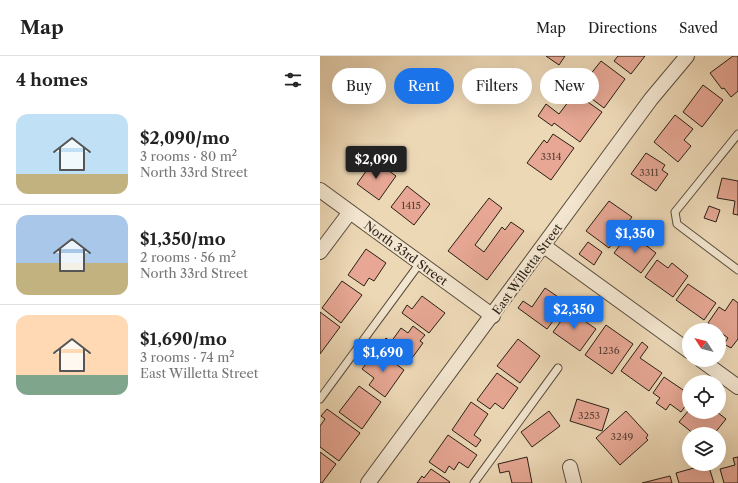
<!DOCTYPE html>
<meta charset="utf-8">
<style>
body{margin:0;font-family:"Libre Caslon Text",serif;background:#f6f6f6;color:#222;height:100vh;display:flex;flex-direction:column;font-size:15px;white-space:nowrap}
*{box-sizing:border-box;margin:0}
p{font-size:13px;color:#767676}
.icon{flex:none;width:22px;height:22px;fill:none;stroke:currentColor;stroke-width:2;stroke-linecap:round;stroke-linejoin:round}
.map{position:relative;flex:1;overflow:hidden}
.sheet{display:flex;flex-direction:column;background:#fff;width:320px}
.sheet>*{flex:none}
.top-card{position:absolute;left:12px;top:12px;width:346px;height:36px;display:flex;gap:8px}
.needle{width:26px;rotate:306deg}
.tools{position:absolute;left:362px;top:267px;display:grid;gap:8px}
.tools a{display:grid;place-items:center;width:44px;height:44px;border-radius:50%;background:#fff;box-shadow:0 4px 16px #0002;font-size:20px}
.price{position:absolute;translate:-50% -34px;padding:0 9px;border-radius:4px;background:#1a73e8;color:#fff;font-size:13px;line-height:26px;filter:drop-shadow(0 1px 2px #0008)}
.price::after{content:'';position:absolute;left:50%;top:24px;width:12px;height:9px;margin-left:-6px;background:inherit;clip-path:polygon(0 0,100% 0,50% 100%)}
.price.current{background:#222;color:#fff}
ul{padding:0;list-style:none}
li{display:flex;align-items:center;gap:12px;height:100px;padding:0 16px}
li+li{border-top:1px solid #e0e0e0}
li span{display:grid;place-items:center;flex:none;width:112px;height:80px;border-radius:12px;color:#555}
li>.icon{margin-inline-start:auto}
span .icon{width:48px;height:48px;fill:#fffc;stroke-width:1}
li b{font-size:17px}
h2{display:flex;justify-content:space-between;align-items:center;height:48px;padding:0 16px;font-size:17px}
.chip{padding:0 14px;border-radius:18px;background:#fff;box-shadow:0 4px 16px #0002;font-size:14px;line-height:36px}
.chip.current{background:#1a73e8;color:#fff}
header{display:flex;align-items:center;gap:24px;box-sizing:border-box;height:56px;padding:0 20px;background:#fff;border-bottom:1px solid #e0e0e0}
header strong{font-size:19px}
nav{display:flex;gap:22px;margin-inline-start:auto;font-size:14px}
main{display:flex;flex:1;min-height:0}
.map>svg:first-child{display:block}
</style>
<header>
<strong>Map</strong>
<nav><a>Map</a><a>Directions</a><a>Saved</a></nav>
</header>
<main>
<section class="sheet">
<h2>4 homes<svg class="icon" aria-label="filters" viewBox="0 0 24 24"><path d="M4 7h16M4 17h16"/><circle cx="9" cy="7" r="2"/><circle cx="15" cy="17" r="2"/></svg></h2>
<ul>
<li><span style="background:linear-gradient(#bfe0f5 75%,#c2b280 0)"><svg class="icon" aria-label="home" viewBox="0 0 24 24"><path d="M3 11l9-7 9 7M6 9v11h12V9"/></svg></span><div><b>$2,090/mo</b><p>3 rooms · 80 m²</p><p>North 33rd Street</p></div></li>
<li><span style="background:linear-gradient(#a9c7e8 60%,#c2b280 0)"><svg class="icon" aria-label="home" viewBox="0 0 24 24"><path d="M3 11l9-7 9 7M6 9v11h12V9"/></svg></span><div><b>$1,350/mo</b><p>2 rooms · 56 m²</p><p>North 33rd Street</p></div></li>
<li><span style="background:linear-gradient(#ffd9b3 75%,#7fa58c 0)"><svg class="icon" aria-label="home" viewBox="0 0 24 24"><path d="M3 11l9-7 9 7M6 9v11h12V9"/></svg></span><div><b>$1,690/mo</b><p>3 rooms · 74 m²</p><p>East Willetta Street</p></div></li>
</ul>
</section>
<div class="map">
<svg width="418" height="427" viewBox="0 0 418 427">
<rect width="100%" height="100%" fill="#edd8b6"/>
<filter id="stains"><feTurbulence type="fractalNoise" baseFrequency=".005" numOctaves="4"/><feColorMatrix values="0 0 0 0 .2 0 0 0 0 .09 0 0 0 0 .02 0 0 0 .5 -.17"/></filter>
<radialGradient id="worn" r=".72"><stop offset=".6" stop-color="#630" stop-opacity="0"/><stop offset="1" stop-color="#630" stop-opacity=".3"/></radialGradient>
<g fill="#e7a794" stroke="#281f15">
<path d="M 226,0 L 245,0 L 239,9 Z"/>
<path d="M 298,0 L 325,0 L 311,18 L 294,5 Z"/>
<path d="M 413,0 L 418,0 L 418,35 L 411,41 L 404,32 L 402,33 L 390,17 Z"/>
<path d="M 281,5 L 305,23 L 284,52 L 268,40 L 276,31 L 266,24 Z"/>
<path d="M 383,29 L 403,44 L 382,71 L 363,56 Z"/>
<path d="M 255,37 L 282,56 L 260,86 L 234,67 L 232,70 L 218,60 L 226,48 L 239,58 Z"/>
<path d="M 355,59 L 373,73 L 364,84 L 371,90 L 358,106 L 334,86 Z"/>
<path d="M 233,78 L 254,92 L 231,124 L 207,107 L 224,84 L 227,87 Z"/>
<path d="M 326,97 L 345,109 L 342,114 L 348,118 L 336,135 L 311,118 Z"/>
<path d="M 54,104 L 76,120 L 59,144 L 37,128 Z"/>
<path d="M 402,122 L 418,125 L 418,159 L 413,158 L 415,145 L 397,142 Z"/>
<path d="M 87,130 L 110,148 L 94,169 L 71,151 Z"/>
<path d="M 169,142 L 182,152 L 155,189 L 164,196 L 182,171 L 185,174 L 191,166 L 204,175 L 167,224 L 128,195 Z"/>
<path d="M 289,145 L 312,161 L 289,192 L 266,175 Z"/>
<path d="M 389,150 L 400,154 L 396,166 L 384,162 Z"/>
<path d="M 306,181 L 316,188 L 319,184 L 336,197 L 321,217 L 294,197 Z"/>
<path d="M 268,186 L 282,196 L 274,209 L 259,198 Z"/>
<path d="M 46,193 L 66,207 L 54,225 L 49,222 L 44,230 L 28,219 Z"/>
<path d="M 337,204 L 348,212 L 352,207 L 368,220 L 353,241 L 325,221 Z"/>
<path d="M 22,225 L 42,239 L 21,267 L 2,252 Z"/>
<path d="M 368,228 L 396,247 L 384,264 L 356,244 Z"/>
<path d="M 225,232 L 247,247 L 227,273 L 198,252 L 203,245 L 212,251 Z"/>
<path d="M 102,240 L 125,257 L 109,277 L 82,257 L 87,249 L 92,253 Z"/>
<path d="M 413,243 L 418,247 L 418,283 L 411,292 L 404,288 L 408,282 L 388,267 L 399,251 L 405,255 Z"/>
<path d="M 249,254 L 276,273 L 260,295 L 233,276 Z"/>
<path d="M 0,256 L 20,271 L 0,298 Z"/>
<path d="M 286,269 L 313,288 L 292,318 L 265,299 Z"/>
<path d="M 93,270 L 105,279 L 100,285 L 103,287 L 87,309 L 60,290 L 66,282 L 71,286 L 81,272 L 88,277 Z"/>
<path d="M 198,283 L 220,300 L 200,327 L 177,310 Z"/>
<path d="M 322,286 L 328,291 L 320,302 L 342,317 L 329,335 L 301,315 Z"/>
<path d="M 57,294 L 84,314 L 65,341 L 49,329 L 54,322 L 42,313 Z"/>
<path d="M 177,317 L 198,332 L 183,353 L 175,347 L 170,353 L 157,344 Z"/>
<path d="M 344,321 L 369,338 L 369,345 L 361,356 L 350,348 L 346,354 L 336,347 L 340,342 L 333,337 Z"/>
<path d="M 39,330 L 61,346 L 42,373 L 19,356 Z"/>
<path d="M 257,343 L 289,353 L 282,375 L 250,365 Z"/>
<path d="M 151,346 L 168,358 L 154,379 L 161,384 L 156,391 L 132,374 Z"/>
<path d="M 7,353 L 40,377 L 19,405 L 0,391 L 0,370 L 5,363 L 1,360 Z"/>
<path d="M 369,354 L 369,356 L 397,356 L 406,363 L 394,378 L 374,378 L 359,366 Z"/>
<path d="M 229,355 L 240,370 L 212,391 L 201,376 Z"/>
<path d="M 306,355 L 328,379 L 326,382 L 328,384 L 300,409 L 276,382 Z"/>
<path d="M 128,379 L 157,399 L 148,412 L 139,406 L 134,414 L 129,410 L 125,417 L 109,406 Z"/>
<path d="M 0,396 L 16,408 L 2,427 L 0,427 Z"/>
<path d="M 207,401 L 212,427 L 192,427 L 189,415 L 180,417 L 178,408 Z"/>
<path d="M 418,401 L 418,427 L 404,427 L 400,413 L 415,409 L 413,402 Z"/>
<path d="M 388,408 L 394,427 L 359,427 L 356,417 Z"/>
<path d="M 111,413 L 130,426 L 129,427 L 97,427 L 102,420 L 104,422 Z"/>
<path d="M 350,420 L 352,427 L 322,427 Z"/>
</g>
<g fill="none" stroke-linecap="round" stroke-linejoin="round">
<g stroke="#594d3d" stroke-width="9">
<g id="lane">
<path d="M 418,78 L 355,156 L 357,168 L 418,214"/>
<path d="M 0,343 L 100,207"/>
<path d="M 154,427 L 238,312"/>
</g>
</g>
<g stroke="#594d3d" stroke-width="16">
<g id="street">
<path d="M 0,134 L 173,260"/>
<path d="M 224,190 L 369,295"/>
<path d="M 0,196 L 30,156"/>
<path d="M 381,304 L 418,331"/>
<path d="M 250,411 L 254,427"/>
<path d="M 48,427 L 331,43 L 367,0"/>
</g>
</g>
<use href="#lane" stroke="#f3e6d0" stroke-width="7"/>
<use href="#street" stroke="#f3e6d0" stroke-width="14"/>
</g>
<g text-anchor="middle" dominant-baseline="central" stroke-width="4" stroke-linejoin="round" paint-order="stroke">
<g font-size="10" fill="#584135">
<text x="231" y="100">3314</text>
<text x="329" y="116">3311</text>
<text x="91" y="149">1415</text>
<text x="289" y="294">1236</text>
<text x="269" y="359">3253</text>
<text x="302" y="380">3249</text>
</g>
<g font-size="12" fill="#281f15" stroke="#f3e6d0">
<text transform="translate(86 197) rotate(36)">North 33rd Street</text>
<text transform="translate(207 213) rotate(-54)">East Willetta Street</text>
</g>
</g>
<rect width="100%" height="100%" filter="url(#stains)"/>
<rect width="100%" height="100%" fill="url(#worn)"/>
</svg>
<div class="tools">
<a><svg class="needle" viewBox="-14 -14 28 28"><path d="M0-13l5 13h-10z" fill="#e53935"/><path d="M0 13l5-13h-10z" fill="#767676"/></svg></a>
<a><svg class="icon" aria-label="locate" viewBox="0 0 24 24"><circle cx="12" cy="12" r="6"/><path d="M12 2v4M12 18v4M2 12h4M18 12h4"/></svg></a>
<a><svg class="icon" aria-label="layers" viewBox="0 0 24 24"><path d="M12 4l9 5-9 5-9-5zM3 14l9 5 9-5"/></svg></a>
</div>
<b class="price current" style="left:56px;top:124px">$2,090</b>
<b class="price" style="left:315px;top:198px">$1,350</b>
<b class="price" style="left:254px;top:274px">$2,350</b>
<b class="price" style="left:63px;top:317px">$1,690</b>
<div class="top-card">
<a class="chip">Buy</a>
<a class="chip current">Rent</a>
<a class="chip">Filters</a>
<a class="chip">New</a>
</div>
</div>
</main>
